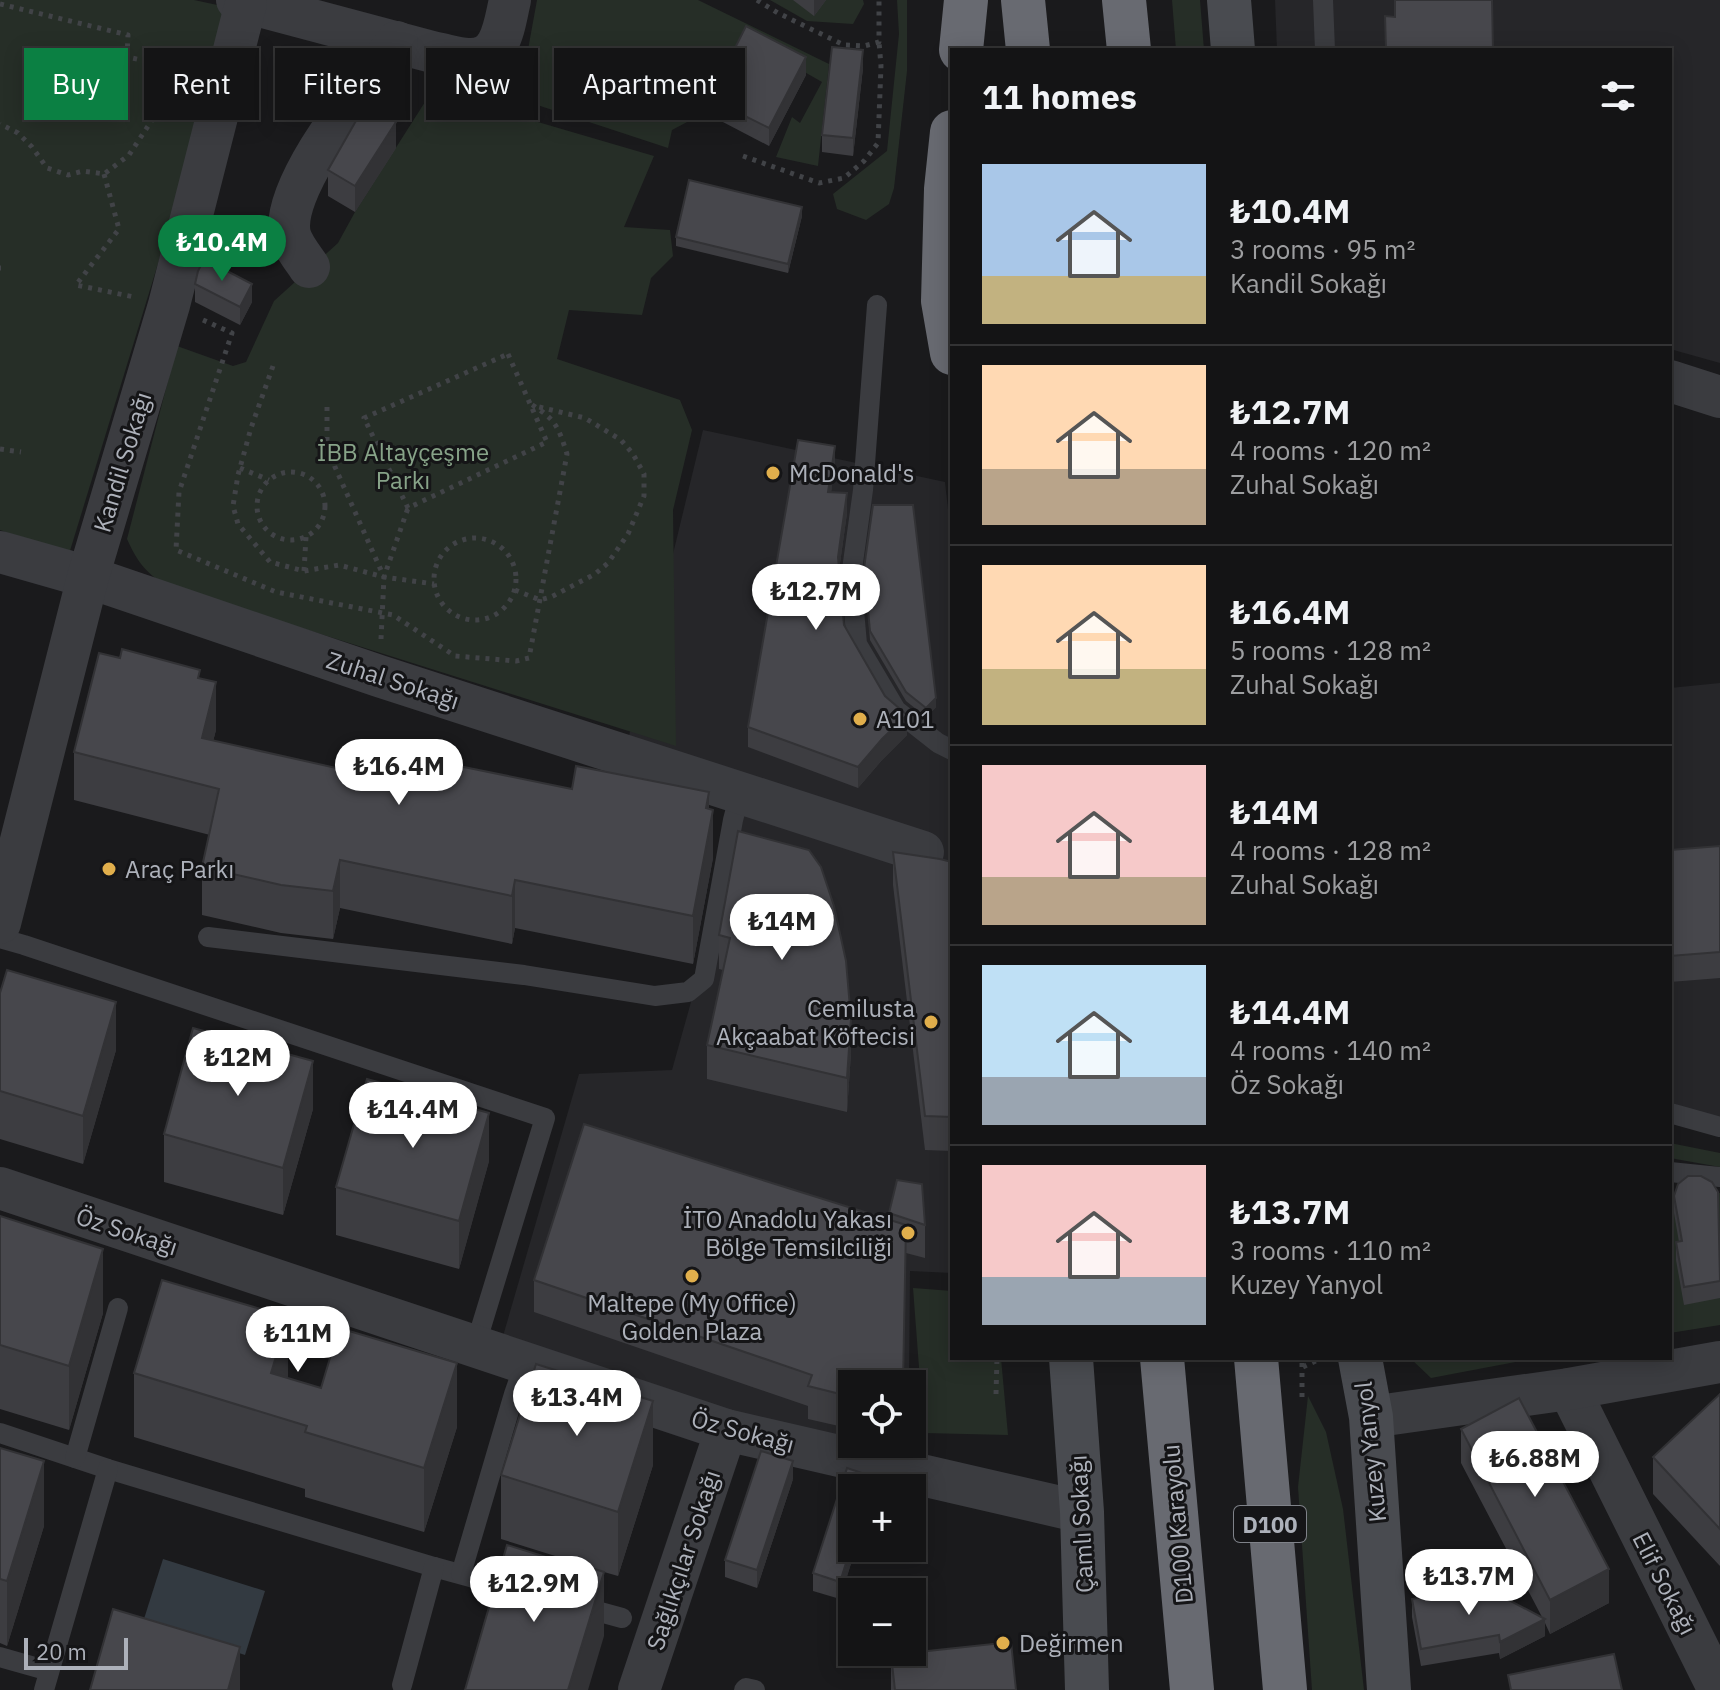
<!DOCTYPE html>
<meta charset="utf-8">
<style>
body{margin:0;font-family:"IBM Plex Sans",sans-serif;background:#1d1d1e;color:#f1f3f6;height:100vh;display:flex;flex-direction:column;font-size:30px;white-space:nowrap}
*{box-sizing:border-box;margin:0}
p{font-size:26px;color:#9d9ea0}
.icon{flex:none;width:44px;height:44px;fill:none;stroke:currentColor;stroke-width:2;stroke-linecap:round;stroke-linejoin:round}
.map{position:relative;flex:1;overflow:hidden}
.drawer{position:absolute;left:950px;top:48px;width:722px;height:1312px;display:flex;flex-direction:column;background:#141415;border-radius:0px;box-shadow:0 4px 20px #0003,0 0 0 2px #333334}
.drawer>*{flex:none}
.top-card{position:absolute;left:24px;top:48px;width:760px;height:72px;display:flex;gap:16px}
.buttons{position:absolute;left:838px;top:1370px;display:grid;gap:16px}
.buttons a{display:grid;place-items:center;width:88px;height:88px;border-radius:0px;background:#141415;box-shadow:0 4px 20px #0003,0 0 0 2px #333334;font-size:40px}
.scale{position:absolute;left:24px;bottom:20px;width:104px;box-sizing:border-box;padding-left:8px;border:4px solid #adb1ba;border-top:0;font-size:22px;line-height:28px;white-space:nowrap;color:#adb1ba;-webkit-text-stroke:6px #151517;paint-order:stroke}
.price{position:absolute;translate:-50% -68px;padding:0 18px;border-radius:28px;background:#fff;color:#222;font-size:26px;line-height:52px;filter:drop-shadow(0 2px 4px #0008)}
.price::after{content:'';position:absolute;left:50%;top:48px;width:24px;height:18px;margin-left:-12px;background:inherit;clip-path:polygon(0 0,100% 0,50% 100%)}
.price.active{background:#0b8043;color:#fff}
ul{padding:0;list-style:none}
li{display:flex;align-items:center;gap:24px;height:200px;padding:0 32px}
li+li{border-top:2px solid #333334}
li span{display:grid;place-items:center;flex:none;width:224px;height:160px;border-radius:0px;color:#555}
li>.icon{margin-inline-start:auto}
span .icon{width:96px;height:96px;fill:#fffc;stroke-width:1}
li b{font-size:34px}
h2{display:flex;justify-content:space-between;align-items:center;height:96px;padding:0 32px;font-size:34px}
.chip{padding:0 28px;border-radius:0px;background:#141415;box-shadow:0 4px 20px #0003,0 0 0 2px #333334;font-size:28px;line-height:72px}
.chip.active{background:#0b8043;color:#fff}
.map>svg:first-child{display:block}
</style>
<div class="map">
<svg width="1720" height="1690" viewBox="0 0 1720 1690">
<rect width="100%" height="100%" fill="#1a1a1c"/>
<g fill="#262629">
<path d="M 1275,0 L 1720,0 L 1720,363 L 1670,349 L 1670,50 L 1277,50 Z"/>
<path d="M 703,430 L 945,482 L 952,545 L 952,1273 L 910,1271 L 909,1384 L 852,1384 L 852,1444 L 908,1444 L 908,1468 L 501,1343 L 579,1074 L 672,1070 L 751,787 L 627,744 Z"/>
<path d="M 1720,683 L 1720,1122 L 1670,1102 L 1670,688 Z"/>
</g>
<g fill="#262e27">
<path d="M 0,0 L 194,0 L 236,9 L 69,554 L 0,530 Z"/>
<path d="M 537,0 L 698,0 L 829,64 L 818,166 L 776,157 L 792,117 L 800,123 L 822,82 L 743,37 L 706,112 L 672,130 L 668,148 L 519,99 Z"/>
<path d="M 770,0 L 863,0 L 864,4 L 853,24 L 807,21 Z"/>
<path d="M 897,0 L 907,0 L 907,71 L 894,188 L 889,204 L 866,220 L 837,209 L 833,194 L 887,151 L 899,34 Z"/>
<path d="M 1172,0 L 1200,0 L 1204,50 L 1176,50 Z"/>
<path d="M 432,91 L 654,156 L 624,227 L 670,230 L 673,256 L 651,278 L 642,315 L 569,310 L 557,359 L 680,400 L 692,430 L 673,510 L 676,746 L 165,585 C 144,571 137,561 127,539 L 177,346 L 233,366 L 246,362 L 274,301 L 338,243 L 355,212 Z"/>
<path d="M 1670,1143 L 1720,1153 L 1720,1167 L 1670,1158 Z"/>
<path d="M 1682,1193 L 1720,1193 L 1720,1325 L 1670,1333 L 1670,1209 Z"/>
<path d="M 913,1288 L 952,1291 L 952,1358 L 1001,1358 L 1008,1435 L 924,1433 Z"/>
<path d="M 1410,1358 L 1537,1358 L 1431,1378 Z"/>
<path d="M 1308,1396 L 1326,1432 L 1343,1509 L 1364,1690 L 1312,1690 L 1298,1487 Z"/>
</g>
<path fill="#333a41" d="M 163,1559 L 265,1591 L 245,1655 L 143,1622 Z"/>
<g fill="none" stroke-linecap="round" stroke-linejoin="round">
<g stroke="#414347" stroke-width="5" stroke-dasharray="4 6" stroke-linecap="butt">
<path d="M 757,0 L 778,13 L 844,45 L 864,46 L 879,42 L 879,0"/>
<path d="M 0,4 L 128,35 L 127,57 L 155,63 L 163,84 L 152,120 L 129,155 L 104,174 L 83,171 L 68,175 L 47,168 L 32,147 L 18,133 L 0,124"/>
<path d="M 743,156 L 819,183 L 844,178 L 864,161 L 878,143 L 881,66 L 879,42"/>
<path d="M 104,174 L 119,229 L 76,285 L 134,297"/>
<path d="M 0,268 L 1,268"/>
<path d="M 203,320 L 232,333 L 179,492 L 176,550 L 276,592 L 393,615 L 455,656 L 516,661 L 529,658 L 567,454 C 558,426 556,420 531,404"/>
<path d="M 508,354 L 547,442 L 408,508 L 364,418 Z"/>
<path d="M 273,366 L 251,428 L 238,475 L 233,506 L 238,524 L 270,562 L 304,571 L 339,565 L 384,577 L 434,584"/>
<path d="M 327,407 L 327,440 L 335,467 L 384,577"/>
<path d="M 0,449 L 21,452"/>
<path d="M 240,468 L 269,480"/>
<circle cx="291" cy="506" r="34"/>
<circle cx="475" cy="579" r="41"/>
<path d="M 304,571 L 306,537"/>
<path d="M 515,590 L 540,600 L 551,597 L 595,574 L 608,563 L 628,534 L 644,496 L 644,474 L 633,454 L 621,440 L 585,418 L 539,407"/>
<path d="M 381,639 L 384,577 L 408,508"/>
<path d="M 1303,1367 L 1322,1358"/>
<path d="M 996,1394 L 997,1358"/>
<path d="M 1302,1397 L 1302,1358"/>
</g>
<g stroke="#3b3c40" stroke-width="20">
<path d="M 1323,0 L 1325,50"/>
<path d="M 877,305 L 863,490 L 851,577 L 857,644 L 896,710 L 938,743 L 952,750"/>
<path d="M 208,937 L 524,975 L 655,996 L 688,992 L 704,979 L 733,820 L 740,793"/>
<path d="M 0,938 L 24,945 L 545,1118 L 475,1347"/>
<path d="M 1670,1113 L 1720,1127"/>
<path d="M 1670,1172 L 1720,1177"/>
<path d="M 0,1433 L 108,1469 L 434,1567 L 521,1591"/>
<path d="M 75,1458 L 118,1308"/>
<path d="M 461,1574 L 514,1394 L 525,1363"/>
<path d="M 578,1606 L 622,1618"/>
<path d="M 0,1657 L 49,1671"/>
<path d="M 402,1685 L 434,1567"/>
<path d="M 44,1690 L 108,1469"/>
<path d="M 744,1690 L 746,1688 L 755,1690"/>
</g>
<g stroke="#3b3c40" stroke-width="42">
<path d="M 237,0 L 436,53 C 447,55 458,59 469,59 C 502,60 504,25 510,0"/>
<path d="M 309,267 C 303,258 293,246 290,235 C 279,187 368,81 397,42"/>
<path d="M 1670,381 L 1720,397"/>
<path d="M 0,552 L 88,577 L 379,676 L 923,852"/>
<path d="M 0,923 L 88,577 L 169,305 L 246,3"/>
<path d="M 0,1188 L 726,1430 L 1082,1512"/>
<path d="M 1569,1389 L 1719,1690"/>
<path d="M 1371,1417 L 1569,1389 L 1720,1362"/>
<path d="M 639,1690 L 726,1430"/>
</g>
<g stroke="#494b50" stroke-width="44">
<path d="M 1229,0 L 1233,50"/>
<path d="M 1071,1358 L 1082,1512 L 1087,1690"/>
<path d="M 1360,1358 L 1371,1417 L 1389,1690"/>
</g>
<g stroke="#686a71" stroke-width="44">
<path d="M 1023,0 L 1028,50"/>
<path d="M 1124,0 L 1129,50"/>
<path d="M 961,50 L 966,0"/>
<path d="M 952,132 L 946,189 L 943,301 L 952,353"/>
<path d="M 1162,1358 L 1192,1690"/>
<path d="M 1256,1358 L 1285,1690"/>
</g>
</g>
<g fill="#3d3d41">
<path d="M 793,0 L 826,0 L 814,16 Z"/>
<path d="M 729,60 L 806,75 L 769,146 L 721,121 L 721,104 L 733,79 L 729,77 Z"/>
<path d="M 863,68 L 853,156 L 822,152 L 822,135 Z"/>
<path d="M 396,148 L 355,212 L 328,196 L 328,170 Z"/>
<path d="M 802,216 L 788,273 L 676,246 L 676,237 Z"/>
<path d="M 195,284 L 252,302 L 240,325 L 195,302 Z"/>
<path d="M 835,466 L 831,492 L 847,513 L 839,570 L 844,625 L 907,735 L 882,760 L 858,788 L 748,747 L 748,727 Z"/>
<path d="M 864,568 L 936,707 L 926,717 L 906,701 L 870,640 Z"/>
<path d="M 120,658 L 152,658 L 200,678 L 216,730 L 213,741 L 390,780 L 572,789 L 709,809 L 713,858 L 693,964 L 515,928 L 512,944 L 340,908 L 333,939 L 281,933 L 202,915 L 202,867 L 210,835 L 74,800 L 74,752 Z"/>
<path d="M 738,831 L 851,1053 L 847,1112 L 707,1079 L 707,1045 L 723,970 L 719,969 L 719,935 Z"/>
<path d="M 1720,846 L 1720,978 L 1670,982 L 1670,850 Z"/>
<path d="M 893,852 L 952,862 L 952,1151 L 925,1150 L 893,885 Z"/>
<path d="M 0,993 L 116,1050 L 83,1164 L 0,1139 Z"/>
<path d="M 313,1109 L 283,1215 L 164,1182 L 164,1134 Z"/>
<path d="M 489,1161 L 459,1269 L 336,1235 L 336,1187 Z"/>
<path d="M 1674,1196 L 1720,1234 L 1720,1298 L 1684,1305 L 1676,1260 L 1676,1242 L 1679,1242 L 1674,1213 Z"/>
<path d="M 889,1213 L 925,1225 L 925,1258 L 906,1253 L 852,1384 L 852,1429 L 808,1419 L 808,1406 L 534,1312 L 534,1280 L 889,1219 Z"/>
<path d="M 0,1216 L 103,1313 L 69,1430 L 0,1409 Z"/>
<path d="M 134,1373 L 288,1378 L 457,1427 L 424,1532 L 305,1497 L 305,1489 L 134,1437 Z"/>
<path d="M 1720,1394 L 1720,1566 L 1653,1494 L 1653,1457 Z"/>
<path d="M 1461,1429 L 1609,1603 L 1550,1634 L 1545,1623 L 1545,1636 L 1500,1659 L 1499,1653 L 1421,1666 L 1412,1617 L 1412,1599 L 1542,1617 L 1461,1463 Z"/>
<path d="M 0,1448 L 44,1526 L 7,1646 L 0,1643 Z"/>
<path d="M 653,1465 L 618,1576 L 604,1572 L 604,1636 L 562,1562 L 584,1565 L 501,1539 L 501,1475 Z"/>
<path d="M 793,1479 L 757,1588 L 725,1577 L 725,1560 Z"/>
<path d="M 874,1488 L 840,1599 L 813,1591 L 813,1573 Z"/>
<path d="M 891,1655 L 1016,1690 L 891,1690 Z"/>
</g>
<g fill="#323235">
<path d="M 814,0 L 826,0 L 814,16 Z"/>
<path d="M 863,50 L 863,68 L 853,156 L 853,138 Z"/>
<path d="M 806,57 L 806,75 L 769,146 L 769,128 Z"/>
<path d="M 396,122 L 396,148 L 355,212 L 355,186 Z"/>
<path d="M 802,207 L 802,216 L 788,273 L 788,264 Z"/>
<path d="M 252,284 L 252,302 L 240,325 L 240,307 Z"/>
<path d="M 835,446 L 835,466 L 828,513 L 828,492 Z"/>
<path d="M 847,493 L 847,513 L 838,578 L 838,557 Z"/>
<path d="M 216,682 L 216,730 L 202,786 L 202,738 Z"/>
<path d="M 936,698 L 936,707 L 926,717 L 926,708 Z"/>
<path d="M 907,715 L 907,735 L 882,760 L 858,788 L 858,767 L 882,739 Z"/>
<path d="M 709,792 L 709,829 L 713,810 L 713,858 L 693,964 L 693,916 L 706,808 Z"/>
<path d="M 340,860 L 340,908 L 333,939 L 333,891 Z"/>
<path d="M 515,880 L 515,928 L 512,944 L 512,896 Z"/>
<path d="M 116,1002 L 116,1050 L 83,1164 L 83,1116 Z"/>
<path d="M 851,1019 L 851,1053 L 847,1112 L 847,1078 Z"/>
<path d="M 313,1061 L 313,1109 L 283,1215 L 283,1168 Z"/>
<path d="M 489,1113 L 489,1161 L 459,1269 L 459,1221 Z"/>
<path d="M 103,1249 L 103,1313 L 69,1430 L 69,1366 Z"/>
<path d="M 288,1317 L 288,1381 L 271,1373 Z"/>
<path d="M 457,1363 L 457,1427 L 424,1532 L 424,1468 Z"/>
<path d="M 653,1401 L 653,1465 L 618,1576 L 618,1512 Z"/>
<path d="M 44,1461 L 44,1526 L 7,1646 L 7,1581 Z"/>
<path d="M 793,1461 L 793,1479 L 757,1588 L 757,1570 Z"/>
<path d="M 852,1544 L 852,1548 L 856,1548 L 840,1599 L 840,1582 Z"/>
<path d="M 1609,1569 L 1609,1603 L 1550,1634 L 1550,1600 Z"/>
<path d="M 604,1572 L 604,1636 L 588,1690 L 568,1690 Z"/>
<path d="M 1545,1619 L 1545,1636 L 1500,1659 L 1500,1642 Z"/>
<path d="M 240,1647 L 240,1690 L 228,1690 Z"/>
</g>
<g fill="#47474c" stroke="#323235" stroke-width="2">
<path d="M 1395,0 L 1492,0 L 1493,50 L 1386,50 L 1385,16 L 1395,17 Z"/>
<path d="M 746,26 L 806,57 L 769,128 L 721,104 L 740,66 L 729,60 Z"/>
<path d="M 832,47 L 863,50 L 853,138 L 822,135 Z"/>
<path d="M 365,105 L 396,122 L 355,186 L 328,170 Z"/>
<path d="M 689,180 L 802,207 L 788,264 L 676,237 Z"/>
<path d="M 204,259 L 252,284 L 240,307 L 195,284 L 198,271 Z"/>
<path d="M 798,440 L 835,446 L 828,492 L 847,493 L 838,557 L 844,625 L 885,696 L 907,715 L 882,739 L 858,767 L 748,727 Z"/>
<path d="M 873,505 L 913,505 L 936,698 L 926,708 L 906,692 L 870,631 L 864,568 Z"/>
<path d="M 122,649 L 200,670 L 198,678 L 216,682 L 202,738 L 390,780 L 395,753 L 572,789 L 576,766 L 709,792 L 706,808 L 713,810 L 693,916 L 515,880 L 512,896 L 340,860 L 333,891 L 281,885 L 202,867 L 219,789 L 74,752 L 99,653 L 120,658 Z"/>
<path d="M 738,831 L 809,850 L 821,867 L 834,906 L 846,961 L 851,1019 L 847,1078 L 707,1045 L 730,938 L 719,935 Z"/>
<path d="M 1720,846 L 1720,952 L 1670,956 L 1670,850 Z"/>
<path d="M 893,852 L 940,859 L 952,862 L 952,1117 L 925,1116 Z"/>
<path d="M 7,970 L 116,1002 L 83,1116 L 0,1091 L 0,993 Z"/>
<path d="M 193,1028 L 313,1061 L 283,1168 L 164,1134 Z"/>
<path d="M 367,1079 L 489,1113 L 459,1221 L 336,1187 Z"/>
<path d="M 584,1124 L 906,1225 L 903,1384 L 852,1384 L 852,1397 L 808,1386 L 812,1375 L 534,1280 Z"/>
<path d="M 1688,1176 L 1701,1176 L 1712,1182 L 1718,1192 L 1720,1281 L 1684,1287 L 1676,1242 L 1682,1241 L 1674,1196 L 1678,1184 Z"/>
<path d="M 897,1180 L 922,1184 L 925,1225 L 889,1213 Z"/>
<path d="M 0,1216 L 103,1249 L 69,1366 L 0,1345 Z"/>
<path d="M 162,1280 L 288,1317 L 271,1373 L 321,1388 L 339,1328 L 457,1363 L 424,1468 L 305,1432 L 307,1426 L 134,1373 Z"/>
<path d="M 536,1364 L 653,1401 L 618,1512 L 501,1475 Z"/>
<path d="M 1720,1394 L 1720,1529 L 1653,1457 Z"/>
<path d="M 1519,1398 L 1609,1569 L 1550,1600 L 1461,1429 Z"/>
<path d="M 0,1448 L 44,1461 L 7,1581 L 0,1579 Z"/>
<path d="M 761,1451 L 793,1461 L 757,1570 L 725,1560 Z"/>
<path d="M 847,1468 L 874,1477 L 870,1488 L 852,1488 L 852,1544 L 840,1582 L 813,1573 Z"/>
<path d="M 507,1545 L 562,1562 L 563,1559 L 604,1572 L 568,1690 L 465,1690 Z"/>
<path d="M 1484,1587 L 1545,1619 L 1500,1642 L 1499,1635 L 1421,1649 L 1412,1599 Z"/>
<path d="M 113,1609 L 240,1647 L 228,1690 L 90,1690 Z"/>
<path d="M 1011,1642 L 1016,1690 L 895,1690 L 891,1655 Z"/>
<path d="M 1614,1654 L 1622,1690 L 1511,1690 L 1508,1675 Z"/>
</g>
<g fill="#e1af4c" stroke="#151517" stroke-width="3">
<circle cx="773" cy="473" r="8"/>
<circle cx="860" cy="719" r="8"/>
<circle cx="109" cy="869" r="8"/>
<circle cx="931" cy="1022" r="8"/>
<circle cx="908" cy="1233" r="8"/>
<circle cx="692" cy="1276" r="8"/>
<circle cx="1003" cy="1643" r="8"/>
</g>
<g text-anchor="middle" dominant-baseline="central" stroke-width="6" stroke-linejoin="round" paint-order="stroke">
<rect fill="#151517" stroke="#7f8289" stroke-width="2" x="1234" y="1506" width="72" height="36" rx="6"/>
<g font-size="22" font-weight="bold" fill="#adb1ba">
<text x="1270" y="1524">D100</text>
</g>
<g font-size="24" fill="#87a388" stroke="#151517">
<text x="403" y="452">İBB Altayçeşme<tspan x="403" dy="28">Parkı</tspan></text>
</g>
<g font-size="24" fill="#adb1ba" stroke="#151517">
<text transform="translate(122 462) rotate(-73)">Kandil Sokağı</text>
<text transform="translate(393 680) rotate(18)">Zuhal Sokağı</text>
<text transform="translate(127 1231) rotate(18)">Öz Sokağı</text>
<text transform="translate(743 1431) rotate(15)">Öz Sokağı</text>
<text transform="translate(1370 1452) rotate(-96)">Kuzey Yanyol</text>
<text transform="translate(1081 1524) rotate(-93)">Çamlı Sokağı</text>
<text transform="translate(1177 1524) rotate(-95)">D100 Karayolu</text>
<text transform="translate(683 1560) rotate(-72)">Sağlıkçılar Sokağı</text>
<text transform="translate(1665 1583) rotate(63)">Elif Sokağı</text>
</g>
<g font-size="24" fill="#adb1ba" stroke="#151517" text-anchor="start">
<text x="789" y="473">McDonald's</text>
<text x="876" y="719">A101</text>
<text x="125" y="869">Araç Parkı</text>
<text x="915" y="1008" text-anchor="end">Cemilusta<tspan x="915" dy="28">Akçaabat Köftecisi</tspan></text>
<text x="892" y="1219" text-anchor="end">İTO Anadolu Yakası<tspan x="892" dy="28">Bölge Temsilciliği</tspan></text>
<text x="692" y="1303" text-anchor="middle">Maltepe (My Office)<tspan x="692" dy="28">Golden Plaza</tspan></text>
<text x="1019" y="1643">Değirmen</text>
</g>
</g>
</svg>
<div class="buttons">
<a><svg class="icon" aria-label="locate" viewBox="0 0 24 24"><circle cx="12" cy="12" r="6"/><path d="M12 2v4M12 18v4M2 12h4M18 12h4"/></svg></a>
<a>+</a>
<a>−</a>
</div>
<div class="scale">20 m</div>
<b class="price active" style="left:222px;top:283px">₺10.4M</b>
<b class="price" style="left:816px;top:632px">₺12.7M</b>
<b class="price" style="left:399px;top:807px">₺16.4M</b>
<b class="price" style="left:782px;top:962px">₺14M</b>
<b class="price" style="left:238px;top:1098px">₺12M</b>
<b class="price" style="left:413px;top:1150px">₺14.4M</b>
<b class="price" style="left:298px;top:1374px">₺11M</b>
<b class="price" style="left:577px;top:1438px">₺13.4M</b>
<b class="price" style="left:1535px;top:1499px">₺6.88M</b>
<b class="price" style="left:1469px;top:1617px">₺13.7M</b>
<b class="price" style="left:534px;top:1624px">₺12.9M</b>
<div class="top-card">
<a class="chip active">Buy</a>
<a class="chip">Rent</a>
<a class="chip">Filters</a>
<a class="chip">New</a>
<a class="chip">Apartment</a>
</div>
<section class="drawer">
<h2>11 homes<svg class="icon" aria-label="filters" viewBox="0 0 24 24"><path d="M4 7h16M4 17h16"/><circle cx="9" cy="7" r="2"/><circle cx="15" cy="17" r="2"/></svg></h2>
<ul>
<li><span style="background:linear-gradient(#a9c7e8 70%,#c2b280 0)"><svg class="icon" aria-label="home" viewBox="0 0 24 24"><path d="M3 11l9-7 9 7M6 9v11h12V9"/></svg></span><div><b>₺10.4M</b><p>3 rooms · 95 m²</p><p>Kandil Sokağı</p></div></li>
<li><span style="background:linear-gradient(#ffd9b3 65%,#b9a48a 0)"><svg class="icon" aria-label="home" viewBox="0 0 24 24"><path d="M3 11l9-7 9 7M6 9v11h12V9"/></svg></span><div><b>₺12.7M</b><p>4 rooms · 120 m²</p><p>Zuhal Sokağı</p></div></li>
<li><span style="background:linear-gradient(#ffd9b3 65%,#c2b280 0)"><svg class="icon" aria-label="home" viewBox="0 0 24 24"><path d="M3 11l9-7 9 7M6 9v11h12V9"/></svg></span><div><b>₺16.4M</b><p>5 rooms · 128 m²</p><p>Zuhal Sokağı</p></div></li>
<li><span style="background:linear-gradient(#f6c9c9 70%,#b9a48a 0)"><svg class="icon" aria-label="home" viewBox="0 0 24 24"><path d="M3 11l9-7 9 7M6 9v11h12V9"/></svg></span><div><b>₺14M</b><p>4 rooms · 128 m²</p><p>Zuhal Sokağı</p></div></li>
<li><span style="background:linear-gradient(#bfe0f5 70%,#9aa5b1 0)"><svg class="icon" aria-label="home" viewBox="0 0 24 24"><path d="M3 11l9-7 9 7M6 9v11h12V9"/></svg></span><div><b>₺14.4M</b><p>4 rooms · 140 m²</p><p>Öz Sokağı</p></div></li>
<li><span style="background:linear-gradient(#f6c9c9 70%,#9aa5b1 0)"><svg class="icon" aria-label="home" viewBox="0 0 24 24"><path d="M3 11l9-7 9 7M6 9v11h12V9"/></svg></span><div><b>₺13.7M</b><p>3 rooms · 110 m²</p><p>Kuzey Yanyol</p></div></li>
</ul>
</section>
</div>
